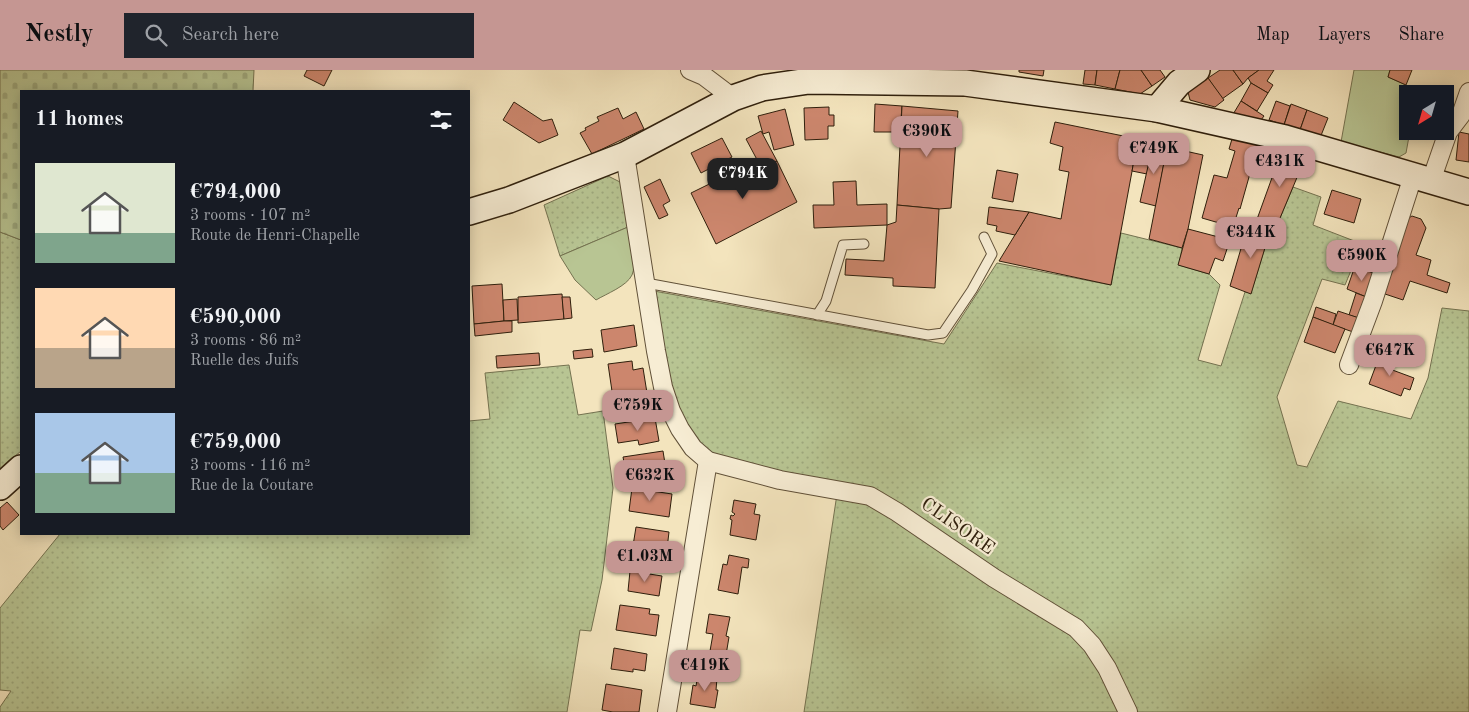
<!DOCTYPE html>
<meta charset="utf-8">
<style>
body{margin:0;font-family:"Old Standard TT",serif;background:#20242c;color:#f1f3f6;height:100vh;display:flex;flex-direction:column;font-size:19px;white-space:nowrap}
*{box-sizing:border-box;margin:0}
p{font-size:16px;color:#9ea1a6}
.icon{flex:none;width:28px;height:28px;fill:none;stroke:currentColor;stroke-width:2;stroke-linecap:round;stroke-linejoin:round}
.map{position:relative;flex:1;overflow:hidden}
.details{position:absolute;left:20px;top:20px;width:450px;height:445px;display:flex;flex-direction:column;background:#171b24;border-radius:0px;box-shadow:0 2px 12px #0003}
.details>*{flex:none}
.needle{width:32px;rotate:217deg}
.tools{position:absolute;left:1399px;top:15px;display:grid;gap:10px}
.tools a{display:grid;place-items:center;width:55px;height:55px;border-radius:0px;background:#171b24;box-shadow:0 2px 12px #0003;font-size:25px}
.price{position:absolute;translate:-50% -42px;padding:0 11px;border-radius:10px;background:#c59692;color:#111;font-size:16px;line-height:32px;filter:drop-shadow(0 1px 2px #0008)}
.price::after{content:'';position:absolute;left:50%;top:30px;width:15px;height:11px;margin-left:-8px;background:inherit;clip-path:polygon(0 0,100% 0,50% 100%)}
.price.active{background:#222;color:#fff}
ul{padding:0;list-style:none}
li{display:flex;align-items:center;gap:15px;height:125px;padding:0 15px}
li span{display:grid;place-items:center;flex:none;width:140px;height:100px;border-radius:0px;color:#555}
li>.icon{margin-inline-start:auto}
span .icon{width:60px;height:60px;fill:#fffc;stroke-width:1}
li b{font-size:21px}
h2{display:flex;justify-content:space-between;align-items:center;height:60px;padding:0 15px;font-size:21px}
header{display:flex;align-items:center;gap:30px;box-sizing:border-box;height:70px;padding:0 25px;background:#c59692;color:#111}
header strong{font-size:24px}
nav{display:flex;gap:28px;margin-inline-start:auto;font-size:18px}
.search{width:350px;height:45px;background:#20242c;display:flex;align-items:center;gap:12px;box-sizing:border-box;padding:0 18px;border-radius:0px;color:#9ea1a6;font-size:19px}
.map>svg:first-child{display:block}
</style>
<header>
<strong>Nestly</strong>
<div class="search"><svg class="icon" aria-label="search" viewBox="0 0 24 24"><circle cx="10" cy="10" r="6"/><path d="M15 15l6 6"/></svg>Search here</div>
<nav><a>Map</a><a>Layers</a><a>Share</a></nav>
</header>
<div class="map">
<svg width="1469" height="642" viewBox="0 0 1469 642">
<defs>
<pattern id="grass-dots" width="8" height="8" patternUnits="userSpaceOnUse" patternTransform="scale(1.25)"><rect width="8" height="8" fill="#b8c593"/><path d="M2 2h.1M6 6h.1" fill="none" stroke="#9ea97e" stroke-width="1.8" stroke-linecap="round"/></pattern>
<pattern id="cemetery-stones" width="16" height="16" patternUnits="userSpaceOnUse" patternTransform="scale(1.25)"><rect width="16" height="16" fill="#b8c593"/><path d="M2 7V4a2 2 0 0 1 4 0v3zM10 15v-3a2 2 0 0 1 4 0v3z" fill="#9ea97e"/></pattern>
</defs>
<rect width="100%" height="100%" fill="#f3e4bd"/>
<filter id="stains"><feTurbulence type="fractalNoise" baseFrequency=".004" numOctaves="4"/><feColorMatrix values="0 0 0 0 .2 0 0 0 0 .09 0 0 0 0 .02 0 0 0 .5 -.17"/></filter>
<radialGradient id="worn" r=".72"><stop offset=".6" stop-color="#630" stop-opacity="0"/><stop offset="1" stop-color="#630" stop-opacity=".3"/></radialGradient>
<g fill="url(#grass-dots)" stroke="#747250">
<path d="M 608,106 L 622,113 L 628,157 L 560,186 L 544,135 Z"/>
<path d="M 1293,117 L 1321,127 L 1313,155 L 1362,174 L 1345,215 L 1322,209 L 1277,327 L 1297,395 L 1307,397 L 1338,331 L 1411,349 L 1428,308 L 1442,238 L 1469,241 L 1469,642 L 1133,642 L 1117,604 L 1088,558 L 992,500 L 882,425 L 721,390 L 698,376 L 667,318 L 654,221 L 944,274 L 997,193 L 1111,215 L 1121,163 L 1182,178 L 1179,195 L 1209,204 L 1220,215 L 1198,290 L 1221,296 L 1245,222 L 1251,223 L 1271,158 L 1275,160 Z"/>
<path d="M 0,162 L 21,170 L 21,381 L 0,399 Z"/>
<path d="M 569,295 L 578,345 L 603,341 L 613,418 L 602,510 L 591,561 L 580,560 L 567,642 L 0,642 L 0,637 L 11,621 L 0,620 L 0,538 L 60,464 L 469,464 L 469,351 L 490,349 L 485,303 Z"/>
<path d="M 837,424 L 860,432 L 897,448 L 1090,579 L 1122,642 L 804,642 Z"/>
</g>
<path fill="url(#cemetery-stones)" stroke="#747250" d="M 0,0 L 254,0 L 253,21 L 21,21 L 21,170 L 0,162 Z"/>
<g fill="#b8c593" stroke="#747250">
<path d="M 1354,0 L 1390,0 L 1388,7 L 1406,15 L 1415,24 L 1408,24 L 1408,61 L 1410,61 L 1406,83 L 1399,87 L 1341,72 Z"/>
<path d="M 628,157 C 630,169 637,195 632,205 C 627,216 606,224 596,230 L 575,210 L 560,186 Z"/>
</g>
<g fill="#cc866d" stroke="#2f1f0c">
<path d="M 307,0 L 332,0 L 324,16 L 304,6 Z"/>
<path d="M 1019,0 L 1044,0 L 1043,6 L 1019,2 Z"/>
<path d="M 1085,0 L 1097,0 L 1095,15 L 1083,14 Z"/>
<path d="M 1097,0 L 1120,0 L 1115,19 L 1095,15 Z"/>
<path d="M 1120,0 L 1141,0 L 1152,16 L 1140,24 L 1115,19 Z"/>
<path d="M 1141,0 L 1160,0 L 1165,7 L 1152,16 Z"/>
<path d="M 1220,0 L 1233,0 L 1243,14 L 1222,29 L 1208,8 Z"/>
<path d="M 1233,0 L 1259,0 L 1248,8 L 1243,14 Z"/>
<path d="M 1259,0 L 1274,0 L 1267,11 L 1273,15 L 1268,23 L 1251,13 L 1248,8 Z"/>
<path d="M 1390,0 L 1412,0 L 1406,15 L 1388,7 Z"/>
<path d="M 1208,8 L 1224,30 L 1215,37 L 1190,30 L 1188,22 Z"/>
<path d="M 1251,13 L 1268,23 L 1257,41 L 1241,31 Z"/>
<path d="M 1241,31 L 1264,46 L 1258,54 L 1232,46 Z"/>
<path d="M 1276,31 L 1290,36 L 1284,55 L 1269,50 Z"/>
<path d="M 514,32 L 543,51 L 552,49 L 558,65 L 539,73 L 503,50 Z"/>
<path d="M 875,34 L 902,36 L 900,62 L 874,62 Z"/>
<path d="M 1291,34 L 1307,40 L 1300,60 L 1284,55 Z"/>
<path d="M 902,36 L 958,41 L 951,138 L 939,139 L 897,135 Z"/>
<path d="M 829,37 L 829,45 L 834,45 L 834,56 L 828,56 L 828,69 L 805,70 L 804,38 Z"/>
<path d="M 618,38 L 623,49 L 636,42 L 644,59 L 592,84 L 580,63 L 586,60 L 585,58 L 599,51 L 597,47 Z"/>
<path d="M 785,39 L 794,75 L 774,80 L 769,62 L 763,64 L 758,46 Z"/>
<path d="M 1307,40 L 1328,48 L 1320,68 L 1300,60 Z"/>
<path d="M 1055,52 L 1138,69 L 1111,215 L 999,191 L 1029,142 L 1061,149 L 1069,102 L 1059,100 L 1063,77 L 1050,73 Z"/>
<path d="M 761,61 L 777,91 L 762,99 L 746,69 Z"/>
<path d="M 1459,62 L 1469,64 L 1469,92 L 1456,90 Z"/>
<path d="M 722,68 L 732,87 L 701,103 L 691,83 Z"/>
<path d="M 1138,69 L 1153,72 L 1147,104 L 1132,101 Z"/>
<path d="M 1232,69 L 1258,75 L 1240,139 L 1239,138 L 1233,157 L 1202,148 L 1214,105 L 1227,108 L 1235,81 L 1229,79 Z"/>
<path d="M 1153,74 L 1167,77 L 1156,136 L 1140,132 Z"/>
<path d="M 1167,77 L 1203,85 L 1188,159 L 1182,178 L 1149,169 Z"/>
<path d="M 1282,80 L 1306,86 L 1275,160 L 1256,152 Z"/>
<path d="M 777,91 L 797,132 L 716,174 L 691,123 L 746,96 L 751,105 Z"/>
<path d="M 997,100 L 1018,104 L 1013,132 L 992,128 Z"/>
<path d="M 660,109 L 670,131 L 663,135 L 668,145 L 659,149 L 644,117 Z"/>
<path d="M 856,111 L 857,135 L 887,134 L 887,155 L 814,158 L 813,135 L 834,135 L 833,112 Z"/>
<path d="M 1332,120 L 1361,129 L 1354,153 L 1324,144 Z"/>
<path d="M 897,135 L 939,139 L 935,218 L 893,216 L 893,208 L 845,205 L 846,189 L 884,191 L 887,155 L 896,152 Z"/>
<path d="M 989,137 L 1029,142 L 1015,165 L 996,161 L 997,156 L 987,154 Z"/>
<path d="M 1412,146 L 1421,149 L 1426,158 L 1416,185 L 1431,190 L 1427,205 L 1450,213 L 1447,223 L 1410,211 L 1403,230 L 1382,223 L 1405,150 Z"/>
<path d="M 1256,152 L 1271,158 L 1251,224 L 1230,216 L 1242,175 L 1246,176 Z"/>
<path d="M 1188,159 L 1230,170 L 1223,191 L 1215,188 L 1209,204 L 1178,195 Z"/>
<path d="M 1357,189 L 1373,195 L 1370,202 L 1355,196 Z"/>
<path d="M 1355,196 L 1378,205 L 1369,228 L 1347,219 Z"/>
<path d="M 502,214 L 504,251 L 474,254 L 472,216 Z"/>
<path d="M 1356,223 L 1369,228 L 1362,249 L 1349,245 Z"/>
<path d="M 562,224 L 564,249 L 518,253 L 518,227 Z"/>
<path d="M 562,227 L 570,227 L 572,248 L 564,249 Z"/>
<path d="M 517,229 L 518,250 L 504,251 L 503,230 Z"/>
<path d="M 1316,237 L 1336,244 L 1333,255 L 1313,247 Z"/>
<path d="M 1338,241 L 1362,249 L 1356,263 L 1333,255 Z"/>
<path d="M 1313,247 L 1345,259 L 1335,283 L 1304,272 Z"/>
<path d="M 504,251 L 512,251 L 512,262 L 475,266 L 474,254 Z"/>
<path d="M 634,255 L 637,276 L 604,282 L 601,260 Z"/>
<path d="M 592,279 L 593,287 L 574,289 L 573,281 Z"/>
<path d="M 1381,282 L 1391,285 L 1387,298 L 1414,308 L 1410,320 L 1404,318 L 1401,326 L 1369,314 Z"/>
<path d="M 539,283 L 540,295 L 497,298 L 496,286 Z"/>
<path d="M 632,291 L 633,300 L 643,298 L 647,323 L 613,328 L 608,294 Z"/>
<path d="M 655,348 L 659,371 L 639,375 L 638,370 L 618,373 L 615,354 Z"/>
<path d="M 663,381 L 666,400 L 627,407 L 623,387 Z"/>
<path d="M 632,418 L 672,424 L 669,447 L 629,441 Z"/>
<path d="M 734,430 L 756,434 L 754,444 L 760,445 L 756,470 L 730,465 L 732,450 L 730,449 L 731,445 L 733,446 L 735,444 L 732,442 Z"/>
<path d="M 7,432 L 19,445 L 3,460 L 0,456 L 0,438 Z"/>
<path d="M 636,457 L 669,462 L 666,487 L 632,482 Z"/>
<path d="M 729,485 L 749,489 L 748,498 L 742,497 L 738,524 L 718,520 L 723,494 L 727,495 Z"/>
<path d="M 630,501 L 662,506 L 659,526 L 628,521 Z"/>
<path d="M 620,535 L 650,539 L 649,544 L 659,545 L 656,566 L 616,560 Z"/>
<path d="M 709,544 L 730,547 L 726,566 L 729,567 L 726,585 L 710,581 L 713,564 L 706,563 Z"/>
<path d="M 614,578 L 647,584 L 645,601 L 633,599 L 633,602 L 611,599 Z"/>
<path d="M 698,604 L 717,608 L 716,620 L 718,620 L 715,638 L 690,634 L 693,615 L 696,616 Z"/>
<path d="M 606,614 L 642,620 L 639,642 L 613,642 L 602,640 Z"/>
</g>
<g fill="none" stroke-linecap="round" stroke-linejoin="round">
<g stroke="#605038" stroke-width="11">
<g id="lane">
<path d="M 646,213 L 928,265 L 943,263 L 972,220 L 992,184 L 984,167"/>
<path d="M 817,245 L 826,231 L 843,175 L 864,174"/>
</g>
</g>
<g stroke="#605038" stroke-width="20">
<g id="street">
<path d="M 690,0 L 704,6 L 733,28"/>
<path d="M 625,85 L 656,281 L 663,317 L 671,341 L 680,359 L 693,378 L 708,391 L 780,410 L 870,426 L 897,442 L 994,508 L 1076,558 L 1092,575 L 1107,598 L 1128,642"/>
<path d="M 1431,111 L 1448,62 L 1461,45 L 1469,22"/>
<path d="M 1349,295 L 1373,231 L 1413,106"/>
<path d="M 667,642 L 708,391"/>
</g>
</g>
<g stroke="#2f1f0c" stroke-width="28">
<g id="secondary">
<path d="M 1157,39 L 1179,13 L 1197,0"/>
<path d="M 469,142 L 509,130 L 625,85 L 733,28 L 762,18 L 809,11 L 965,13 L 1157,39 L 1285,68 L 1469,122"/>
<path d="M 0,417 L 21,398"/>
</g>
</g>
<use href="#lane" stroke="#f7edd4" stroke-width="9"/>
<use href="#street" stroke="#f7edd4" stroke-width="18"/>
<use href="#secondary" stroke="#f7edd4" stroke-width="25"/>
</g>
<g text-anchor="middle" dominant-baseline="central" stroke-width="4.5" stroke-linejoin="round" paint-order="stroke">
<g font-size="19" fill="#2f1f0c" stroke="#f7edd4">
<text transform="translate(957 457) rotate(35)">CLISORE</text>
</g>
</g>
<rect width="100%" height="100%" filter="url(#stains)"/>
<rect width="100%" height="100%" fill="url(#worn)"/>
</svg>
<div class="tools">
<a><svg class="needle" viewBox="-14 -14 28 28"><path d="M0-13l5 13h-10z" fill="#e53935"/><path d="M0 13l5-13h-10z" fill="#9ea1a6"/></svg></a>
</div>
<b class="price" style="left:927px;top:88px">€390K</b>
<b class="price" style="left:1154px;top:105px">€749K</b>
<b class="price" style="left:1280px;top:118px">€431K</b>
<b class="price active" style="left:743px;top:130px">€794K</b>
<b class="price" style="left:1251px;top:189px">€344K</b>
<b class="price" style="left:1362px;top:212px">€590K</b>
<b class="price" style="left:1390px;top:307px">€647K</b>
<b class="price" style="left:638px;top:362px">€759K</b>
<b class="price" style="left:650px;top:432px">€632K</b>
<b class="price" style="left:645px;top:513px">€1.03M</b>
<b class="price" style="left:705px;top:622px">€419K</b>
<section class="details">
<h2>11 homes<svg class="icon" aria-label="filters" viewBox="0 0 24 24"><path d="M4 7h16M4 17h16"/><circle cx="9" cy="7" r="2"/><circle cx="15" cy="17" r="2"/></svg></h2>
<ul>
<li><span style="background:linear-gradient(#dfe7d0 70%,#7fa58c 0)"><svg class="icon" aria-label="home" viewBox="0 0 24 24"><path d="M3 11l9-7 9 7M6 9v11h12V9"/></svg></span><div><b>€794,000</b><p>3 rooms · 107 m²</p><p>Route de Henri-Chapelle</p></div></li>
<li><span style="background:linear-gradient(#ffd9b3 60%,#b9a48a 0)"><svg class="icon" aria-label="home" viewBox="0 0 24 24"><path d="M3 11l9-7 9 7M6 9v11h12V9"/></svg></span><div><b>€590,000</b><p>3 rooms · 86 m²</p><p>Ruelle des Juifs</p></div></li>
<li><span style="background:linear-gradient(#a9c7e8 60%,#7fa58c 0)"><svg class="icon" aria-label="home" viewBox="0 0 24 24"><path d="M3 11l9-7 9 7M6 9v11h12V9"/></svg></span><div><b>€759,000</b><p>3 rooms · 116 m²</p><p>Rue de la Coutare</p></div></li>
</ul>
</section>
</div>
